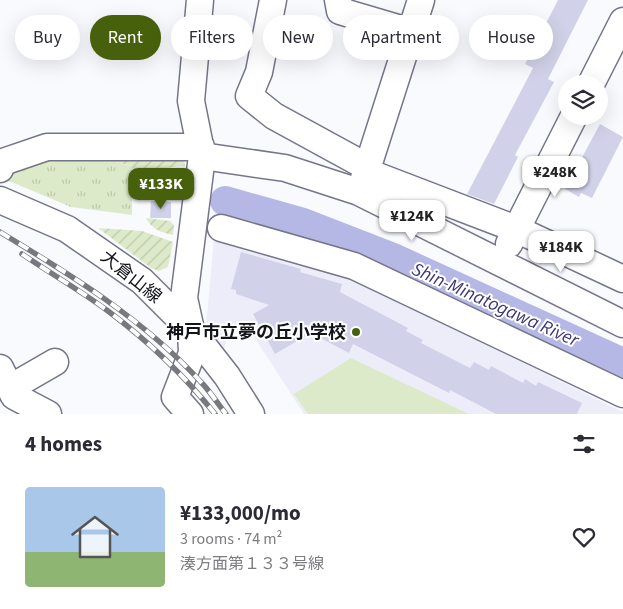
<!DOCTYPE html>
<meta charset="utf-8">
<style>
body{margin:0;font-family:"Source Sans 3","Noto Sans JP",sans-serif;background:#f2f2f3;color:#2b2b33;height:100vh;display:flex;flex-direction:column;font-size:19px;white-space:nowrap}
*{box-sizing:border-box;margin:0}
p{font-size:16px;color:#7c7c81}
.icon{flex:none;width:28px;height:28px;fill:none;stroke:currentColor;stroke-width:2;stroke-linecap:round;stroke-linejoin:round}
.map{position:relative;height:414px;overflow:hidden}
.details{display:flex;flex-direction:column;background:#fff;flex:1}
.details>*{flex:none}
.top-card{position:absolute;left:15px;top:15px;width:594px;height:45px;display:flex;gap:10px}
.controls{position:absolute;left:558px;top:75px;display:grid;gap:10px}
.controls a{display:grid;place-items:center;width:50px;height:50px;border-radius:50%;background:#fff;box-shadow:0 5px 20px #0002;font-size:25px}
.price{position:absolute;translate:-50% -42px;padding:0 11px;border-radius:10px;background:#fff;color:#222;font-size:16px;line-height:32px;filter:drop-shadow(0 1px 2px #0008)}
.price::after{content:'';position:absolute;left:50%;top:30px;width:15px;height:11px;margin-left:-8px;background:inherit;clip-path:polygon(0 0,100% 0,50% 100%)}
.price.active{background:#47600c;color:#fff}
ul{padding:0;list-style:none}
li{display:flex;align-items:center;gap:15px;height:125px;padding:0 25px}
li span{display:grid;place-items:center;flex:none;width:140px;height:100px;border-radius:5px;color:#555}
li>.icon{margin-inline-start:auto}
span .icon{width:60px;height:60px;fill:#fffc;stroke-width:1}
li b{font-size:21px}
h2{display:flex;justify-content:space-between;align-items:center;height:60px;padding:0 25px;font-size:21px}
.chip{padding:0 18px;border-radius:22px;background:#fff;box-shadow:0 5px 20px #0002;font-size:18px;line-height:45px}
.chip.active{background:#47600c;color:#fff}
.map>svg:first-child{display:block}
</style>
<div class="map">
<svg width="623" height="414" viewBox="0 0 623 414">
<defs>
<pattern id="park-tufts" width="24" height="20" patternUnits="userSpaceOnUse" patternTransform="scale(1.25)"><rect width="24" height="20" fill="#ddeac9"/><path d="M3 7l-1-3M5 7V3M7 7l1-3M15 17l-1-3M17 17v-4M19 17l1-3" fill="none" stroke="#bdc8ac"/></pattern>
<pattern id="garden-furrows" width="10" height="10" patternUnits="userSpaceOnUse" patternTransform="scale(1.25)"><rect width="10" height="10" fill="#ddeac9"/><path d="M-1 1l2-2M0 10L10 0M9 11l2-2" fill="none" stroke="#bdc8ac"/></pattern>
</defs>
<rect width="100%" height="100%" fill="#f9fafe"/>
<path fill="#ededfa" d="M 214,239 L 344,275 L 623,412 L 623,414 L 304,414 L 245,323 L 227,339 L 224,349 L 206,326 Z"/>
<path fill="#ddeac9" d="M 351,358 L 469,414 L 308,414 L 294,394 Z"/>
<path fill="url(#park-tufts)" d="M 51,156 L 99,158 L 132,166 L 132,215 L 71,207 L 4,179 L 9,166 Z"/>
<g fill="url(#garden-furrows)">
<path d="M 184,156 L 185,166 C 164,166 150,172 136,187 L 132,166 L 99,158 Z"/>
<path d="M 169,176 L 181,177 L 181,200 L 147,199 C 152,187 158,182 169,176 Z"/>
<path d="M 146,218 L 170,221 L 174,225 L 173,235 C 161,232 152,230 146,218 Z"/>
<path d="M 98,228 L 142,231 L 173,242 L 168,267 L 159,271 L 151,268 Z"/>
</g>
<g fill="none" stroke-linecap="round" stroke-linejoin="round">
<path stroke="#b5b7e5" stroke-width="30" d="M 225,201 L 303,223 L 393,258 L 623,363"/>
</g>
<g fill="#d1d2e9">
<path d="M 558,0 L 588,0 L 548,79 L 554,82 L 515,155 L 518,157 L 494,204 L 467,194 L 533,68 L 525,64 Z"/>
<path d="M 600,124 L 623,137 L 592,198 L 581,193 L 579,197 L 565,189 Z"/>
<path d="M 151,201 L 171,202 L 171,218 L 150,218 Z"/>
<path d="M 241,252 L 301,269 L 300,272 L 342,284 L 340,292 L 408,328 L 406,331 L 423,340 L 421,343 L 470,368 L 474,362 L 489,370 L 491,366 L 523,383 L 525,379 L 536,386 L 538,382 L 582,403 L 577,414 L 496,414 L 450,390 L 449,393 L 353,344 L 349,353 L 311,333 L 275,354 L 253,314 L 269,305 L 236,294 L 236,290 L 231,289 Z"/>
</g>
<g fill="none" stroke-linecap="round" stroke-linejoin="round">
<g stroke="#75758a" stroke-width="29">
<g id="minor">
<path d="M 273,0 L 259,72 L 249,96 L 274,116 L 360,163 L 367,172 L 516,229 L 623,279"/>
<path d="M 338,0 L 340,11 L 411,32"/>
<path d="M 591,84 L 623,21"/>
<path d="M 202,156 L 285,168 L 359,192 L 623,324"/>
<path d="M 0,169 L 3,162 L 47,147 L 201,147"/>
<path d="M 362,185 L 421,0"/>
<path d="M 0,200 L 67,229 L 142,281 L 191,330 L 227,376 L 251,414"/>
<path d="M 221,228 L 354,266 L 623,394"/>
<path d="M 509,244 L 574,116"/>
<path d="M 0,368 L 14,396 L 48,414"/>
<path d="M 10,388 L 55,362"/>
<path d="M 190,414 L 175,397 L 192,353 L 191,330 L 184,298 L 202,156 L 191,101 L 200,0"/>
</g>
</g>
<use href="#minor" stroke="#fff" stroke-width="26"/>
<g stroke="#78797f" stroke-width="5.5">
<g id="rail">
<path d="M 0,232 C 71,275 143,319 200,381 C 210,391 217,403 226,414"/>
<path d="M 22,254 C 50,273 81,291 108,311 C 148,341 184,375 215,414"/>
</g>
</g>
<use href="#rail" stroke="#fff" stroke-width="4" stroke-dasharray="11" stroke-linecap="butt"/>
</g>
<circle fill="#47600c" stroke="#fff" stroke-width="2" cx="356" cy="332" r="5"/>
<g text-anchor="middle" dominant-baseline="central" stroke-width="4" stroke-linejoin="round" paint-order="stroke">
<g font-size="18" fill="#12131b" stroke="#fff">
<text transform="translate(131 277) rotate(39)">大倉山線</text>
</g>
<g font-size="18" font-weight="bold" fill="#12131b" stroke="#fff" text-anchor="end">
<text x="346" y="332">神戸市立夢の丘小学校</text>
</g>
<g font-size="19" font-style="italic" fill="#3c3871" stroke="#fff">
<text transform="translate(495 305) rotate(24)">Shin-Minatogawa River</text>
</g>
</g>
</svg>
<div class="controls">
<a><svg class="icon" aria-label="layers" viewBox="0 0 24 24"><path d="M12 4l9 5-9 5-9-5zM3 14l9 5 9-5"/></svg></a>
</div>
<b class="price" style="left:555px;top:198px">¥248K</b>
<b class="price active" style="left:161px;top:210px">¥133K</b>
<b class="price" style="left:412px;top:242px">¥124K</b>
<b class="price" style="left:561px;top:273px">¥184K</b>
<div class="top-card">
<a class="chip">Buy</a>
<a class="chip active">Rent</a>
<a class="chip">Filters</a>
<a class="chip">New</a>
<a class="chip">Apartment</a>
<a class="chip">House</a>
</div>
</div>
<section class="details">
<h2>4 homes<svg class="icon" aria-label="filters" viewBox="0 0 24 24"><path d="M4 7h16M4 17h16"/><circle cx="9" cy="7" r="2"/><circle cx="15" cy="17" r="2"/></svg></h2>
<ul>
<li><span style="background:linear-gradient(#a9c7e8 65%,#8fb573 0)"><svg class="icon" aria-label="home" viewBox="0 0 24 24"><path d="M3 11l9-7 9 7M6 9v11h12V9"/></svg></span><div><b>¥133,000/mo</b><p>3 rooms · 74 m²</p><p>湊方面第１３３号線</p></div><svg class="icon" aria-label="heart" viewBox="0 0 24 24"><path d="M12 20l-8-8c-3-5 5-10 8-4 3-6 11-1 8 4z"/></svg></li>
</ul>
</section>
